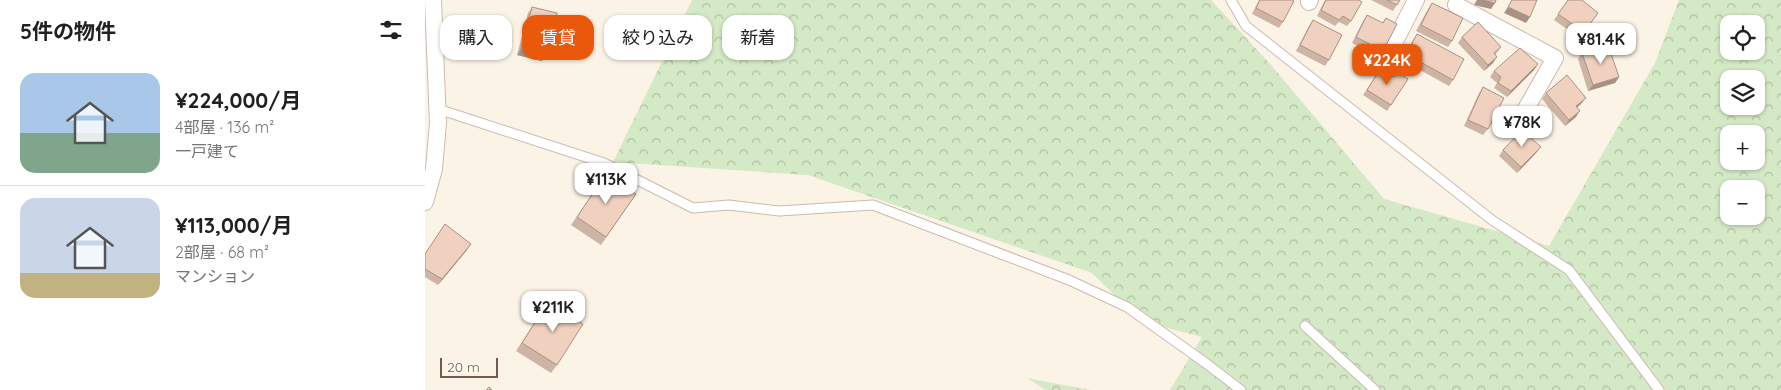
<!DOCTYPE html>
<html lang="ja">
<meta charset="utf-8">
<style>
body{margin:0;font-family:Quicksand,"Noto Sans JP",sans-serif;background:#f2f2f2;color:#202124;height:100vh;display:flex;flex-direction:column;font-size:19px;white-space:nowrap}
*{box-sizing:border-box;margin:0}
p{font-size:16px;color:#757577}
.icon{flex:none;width:28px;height:28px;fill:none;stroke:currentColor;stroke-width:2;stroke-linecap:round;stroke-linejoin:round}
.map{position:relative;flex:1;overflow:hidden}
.drawer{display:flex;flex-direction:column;background:#fff;width:425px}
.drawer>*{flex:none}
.hud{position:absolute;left:15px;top:15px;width:475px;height:45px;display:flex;gap:10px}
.controls{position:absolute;left:1295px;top:15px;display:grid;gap:10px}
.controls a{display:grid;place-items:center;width:45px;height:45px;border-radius:10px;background:#fff;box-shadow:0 1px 4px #0004;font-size:25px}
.scale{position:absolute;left:15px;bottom:12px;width:58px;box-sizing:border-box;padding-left:5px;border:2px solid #74594c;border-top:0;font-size:14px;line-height:18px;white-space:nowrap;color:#74594c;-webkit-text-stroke:4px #fef7ec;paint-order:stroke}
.price{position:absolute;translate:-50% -42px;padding:0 11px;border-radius:10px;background:#fff;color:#222;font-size:16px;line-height:32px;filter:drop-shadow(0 1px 2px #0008)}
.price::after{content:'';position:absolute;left:50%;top:30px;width:15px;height:11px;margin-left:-8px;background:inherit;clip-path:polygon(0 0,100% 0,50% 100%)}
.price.active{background:#ea580c;color:#fff}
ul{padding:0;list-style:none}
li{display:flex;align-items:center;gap:15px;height:125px;padding:0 20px}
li+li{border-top:1px solid #e0e0e0}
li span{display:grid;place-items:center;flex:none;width:140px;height:100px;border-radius:15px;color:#555}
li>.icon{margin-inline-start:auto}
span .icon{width:60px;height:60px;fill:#fffc;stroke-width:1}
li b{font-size:21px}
h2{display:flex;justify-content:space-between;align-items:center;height:60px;padding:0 20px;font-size:21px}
.chip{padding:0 18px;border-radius:15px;background:#fff;box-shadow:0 1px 4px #0004;font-size:18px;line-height:45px}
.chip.active{background:#ea580c;color:#fff}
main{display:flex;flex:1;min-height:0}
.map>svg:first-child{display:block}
</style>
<main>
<section class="drawer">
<h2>5件の物件<svg class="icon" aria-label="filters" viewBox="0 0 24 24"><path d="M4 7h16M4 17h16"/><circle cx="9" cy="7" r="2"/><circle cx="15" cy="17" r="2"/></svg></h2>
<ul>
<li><span style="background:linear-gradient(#a9c7e8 60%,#7fa58c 0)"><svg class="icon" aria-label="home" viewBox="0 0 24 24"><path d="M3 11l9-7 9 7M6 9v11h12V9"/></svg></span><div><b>¥224,000/月</b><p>4部屋 · 136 m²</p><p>一戸建て</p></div></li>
<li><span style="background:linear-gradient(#c9d6e8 75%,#c2b280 0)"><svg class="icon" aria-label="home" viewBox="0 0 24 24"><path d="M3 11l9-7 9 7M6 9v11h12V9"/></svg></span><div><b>¥113,000/月</b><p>2部屋 · 68 m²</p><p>マンション</p></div></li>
</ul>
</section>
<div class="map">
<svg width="1356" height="390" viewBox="0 0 1356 390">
<defs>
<pattern id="forest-crowns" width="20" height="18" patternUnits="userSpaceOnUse" patternTransform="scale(1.25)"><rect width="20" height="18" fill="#d4e9c5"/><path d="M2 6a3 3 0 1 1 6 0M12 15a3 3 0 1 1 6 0" fill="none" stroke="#b1c0a2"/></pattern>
</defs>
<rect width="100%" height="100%" fill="#fbf3e6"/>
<g fill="url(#forest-crowns)" fill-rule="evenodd">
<path d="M 267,0 L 786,0 L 846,65 L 959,199 L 1124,246 L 1230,63 L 1254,0 L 1356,0 L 1356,390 L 745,390 L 777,337 L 716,321 L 667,273 L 383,175 L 188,162 ZM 1304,24 L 1331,24 L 1331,51 L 1304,51 ZM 1304,79 L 1331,79 L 1331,106 L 1304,106 ZM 1304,134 L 1331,134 L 1331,161 L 1304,161 ZM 1304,189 L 1331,189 L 1331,216 L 1304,216 Z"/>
<path d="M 602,378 L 665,390 L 621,390 Z"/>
</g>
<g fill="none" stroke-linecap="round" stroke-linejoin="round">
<g stroke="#cdbaad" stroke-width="11">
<g id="lane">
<path d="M 806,0 L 821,26 L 1067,220 L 1144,270 L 1234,390"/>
<path d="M 13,109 L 179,163 L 268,208 L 304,205 L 354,211 L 448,205 L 644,280 L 702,307 L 782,364 L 816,390"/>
<path d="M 880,326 L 950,390"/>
</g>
</g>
<g stroke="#cdbaad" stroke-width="18">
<g id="street">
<path d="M 884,2 L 885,0"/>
<path d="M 1031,5 L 1130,58 L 1098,114"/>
<path d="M 961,59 L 991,0"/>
<path d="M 0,202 L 9,169 L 13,123 L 8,0"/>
</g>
</g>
<use href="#lane" stroke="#fff" stroke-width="9"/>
<use href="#street" stroke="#fff" stroke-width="16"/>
</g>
<g fill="#ceb4a4">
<path d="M 834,0 L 867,0 L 858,22 L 854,28 L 827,14 Z"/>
<path d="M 900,0 L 935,0 L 926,21 L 922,26 L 914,22 L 910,26 L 892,16 Z"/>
<path d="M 946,0 L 975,0 L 968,11 Z"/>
<path d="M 1143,0 L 1173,13 L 1155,38 L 1129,20 Z"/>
<path d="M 1007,3 L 1027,41 L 1023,47 L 991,31 L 1003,9 Z"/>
<path d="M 107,7 L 117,61 L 92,55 L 103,13 Z"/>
<path d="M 942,15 L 957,23 L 961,18 L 958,51 L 954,57 L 927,43 L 938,21 Z"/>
<path d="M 888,20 L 904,60 L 900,66 L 871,51 L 884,26 Z"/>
<path d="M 992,34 L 1028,80 L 1024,86 L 977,60 L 988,40 Z"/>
<path d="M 1037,37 L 1076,47 L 1070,55 L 1068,63 L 1059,71 L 1033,43 Z"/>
<path d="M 1157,53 L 1194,77 L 1190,83 L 1163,91 L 1153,59 Z"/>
<path d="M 1113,64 L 1109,70 L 1082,97 L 1069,88 L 1072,83 L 1065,77 L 1069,71 Z"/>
<path d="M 956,68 L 969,77 L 983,79 L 962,111 L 938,95 Z"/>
<path d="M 1058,87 L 1063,129 L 1058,135 L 1039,126 L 1054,93 Z"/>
<path d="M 1121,93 L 1156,104 L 1152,107 L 1151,117 L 1140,126 L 1117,99 Z"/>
<path d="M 1116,147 L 1111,153 L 1092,173 L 1074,156 L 1078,150 Z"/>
<path d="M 181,174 L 211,194 L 176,245 L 146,225 Z"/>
<path d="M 42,250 L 13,285 L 0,277 L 0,254 Z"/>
<path d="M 123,302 L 132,365 L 126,373 L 91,351 Z"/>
</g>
<g fill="#a89286">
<path d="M 1052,0 L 1057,0 L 1070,3 L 1066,9 L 1049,5 Z"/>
<path d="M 1083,7 L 1105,17 L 1101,23 L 1079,13 Z"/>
<path d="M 96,49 L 121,55 L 117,61 L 92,55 Z"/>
<path d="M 1072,57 L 1068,63 L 1059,71 L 1063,65 Z"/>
<path d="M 1113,64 L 1109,70 L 1082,97 L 1086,91 Z"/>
<path d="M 1194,77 L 1190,83 L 1163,91 L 1168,85 Z"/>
<path d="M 1161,98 L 1156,104 L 1147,112 L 1151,106 Z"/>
<path d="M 1155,111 L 1151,117 L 1140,126 L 1144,120 Z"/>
<path d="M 1116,147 L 1111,153 L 1092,173 L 1096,167 Z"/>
<path d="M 46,244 L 42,250 L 13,285 L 17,279 Z"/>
</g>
<g fill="#f0d1bf" stroke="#a89286">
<path d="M 835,0 L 867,0 L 869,1 L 858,22 L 831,8 Z"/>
<path d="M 901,0 L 934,0 L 937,2 L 926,21 L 918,16 L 914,20 L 896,10 Z"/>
<path d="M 962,0 L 975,0 L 972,5 Z"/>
<path d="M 1057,0 L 1071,0 L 1070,3 Z"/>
<path d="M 1087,0 L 1112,0 L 1105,17 L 1083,7 Z"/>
<path d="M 1143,0 L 1157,0 L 1173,13 L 1159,32 L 1133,14 Z"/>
<path d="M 1007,3 L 1038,18 L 1027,41 L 996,25 Z"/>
<path d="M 107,7 L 132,13 L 121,55 L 96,49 Z"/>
<path d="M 942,15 L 958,23 L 961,18 L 972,24 L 958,51 L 931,37 Z"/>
<path d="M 888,20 L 917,35 L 904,60 L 875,45 Z"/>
<path d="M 1053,22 L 1076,47 L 1069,53 L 1072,57 L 1063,65 L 1037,37 Z"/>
<path d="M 992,34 L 1039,59 L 1028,80 L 981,54 Z"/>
<path d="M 1183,45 L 1194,77 L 1168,85 L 1157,53 Z"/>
<path d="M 1095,48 L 1113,64 L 1086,91 L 1073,83 L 1076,77 L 1069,71 Z"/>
<path d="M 956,68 L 969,77 L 972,72 L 983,79 L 966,105 L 942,90 Z"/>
<path d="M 1142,75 L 1161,98 L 1151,106 L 1155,111 L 1144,120 L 1121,93 Z"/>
<path d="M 1058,87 L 1079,98 L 1063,129 L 1043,120 Z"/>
<path d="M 1097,130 L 1116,147 L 1096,167 L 1078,150 Z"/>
<path d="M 181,174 L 211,194 L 181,237 L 152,217 Z"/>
<path d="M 20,224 L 46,244 L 17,279 L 0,269 L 0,254 Z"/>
<path d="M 123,302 L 158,324 L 132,365 L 97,343 Z"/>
<path d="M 64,387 L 67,390 L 61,390 Z"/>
</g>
</svg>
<div class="controls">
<a><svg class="icon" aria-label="locate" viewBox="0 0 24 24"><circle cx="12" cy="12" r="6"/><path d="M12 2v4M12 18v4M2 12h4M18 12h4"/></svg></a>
<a><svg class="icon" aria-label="layers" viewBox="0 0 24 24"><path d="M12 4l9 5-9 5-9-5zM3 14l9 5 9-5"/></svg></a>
<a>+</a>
<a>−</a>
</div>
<div class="scale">20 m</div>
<b class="price" style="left:1176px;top:65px">¥81.4K</b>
<b class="price active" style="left:962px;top:86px">¥224K</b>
<b class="price" style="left:1097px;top:148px">¥78K</b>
<b class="price" style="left:181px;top:205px">¥113K</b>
<b class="price" style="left:128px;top:333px">¥211K</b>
<div class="hud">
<a class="chip">購入</a>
<a class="chip active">賃貸</a>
<a class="chip">絞り込み</a>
<a class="chip">新着</a>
</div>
</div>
</main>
